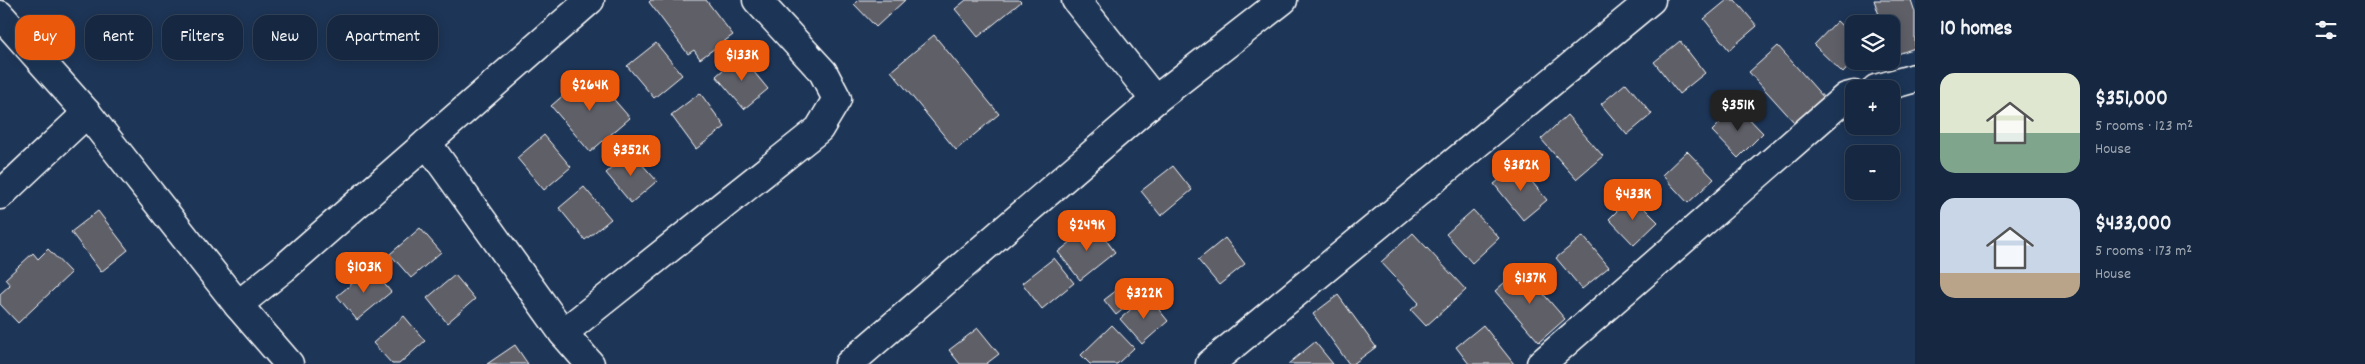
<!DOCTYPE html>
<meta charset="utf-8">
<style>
body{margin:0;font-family:Dekko,sans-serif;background:#1f3048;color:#f1f3f6;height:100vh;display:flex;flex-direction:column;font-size:19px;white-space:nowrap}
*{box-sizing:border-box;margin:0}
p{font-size:16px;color:#9ea6b1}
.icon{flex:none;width:28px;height:28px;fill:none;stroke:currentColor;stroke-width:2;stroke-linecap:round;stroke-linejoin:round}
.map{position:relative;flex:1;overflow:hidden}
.drawer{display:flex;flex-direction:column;background:#162841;width:450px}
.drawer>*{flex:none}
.banner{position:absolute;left:15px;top:15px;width:475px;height:45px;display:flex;gap:10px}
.tools{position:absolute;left:1845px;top:15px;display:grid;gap:10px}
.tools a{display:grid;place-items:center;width:55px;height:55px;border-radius:10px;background:#162841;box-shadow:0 2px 12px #0003,0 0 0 1px #35445a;font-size:25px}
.price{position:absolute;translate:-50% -42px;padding:0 11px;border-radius:10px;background:#ea580c;color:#fff;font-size:16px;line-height:32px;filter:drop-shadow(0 1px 2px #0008)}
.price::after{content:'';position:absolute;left:50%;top:30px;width:15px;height:11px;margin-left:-8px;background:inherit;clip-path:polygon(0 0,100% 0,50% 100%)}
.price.on{background:#222;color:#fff}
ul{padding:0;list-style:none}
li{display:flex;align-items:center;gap:15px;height:125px;padding:0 25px}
li span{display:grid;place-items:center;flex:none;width:140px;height:100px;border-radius:15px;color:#555}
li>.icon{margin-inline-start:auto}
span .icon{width:60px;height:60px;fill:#fffc;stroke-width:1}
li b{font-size:21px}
h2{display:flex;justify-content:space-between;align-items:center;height:60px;padding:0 25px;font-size:21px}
.pill{padding:0 18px;border-radius:15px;background:#162841;box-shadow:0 2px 12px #0003,0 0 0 1px #35445a;font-size:18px;line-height:45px}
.pill.on{background:#ea580c;color:#fff}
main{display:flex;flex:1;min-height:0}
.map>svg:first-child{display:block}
</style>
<main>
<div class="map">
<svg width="1915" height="364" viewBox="0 0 1915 364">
<rect width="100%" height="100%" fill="#1d3557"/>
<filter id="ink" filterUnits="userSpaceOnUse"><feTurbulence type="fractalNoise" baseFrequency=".02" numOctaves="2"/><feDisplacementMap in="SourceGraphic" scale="10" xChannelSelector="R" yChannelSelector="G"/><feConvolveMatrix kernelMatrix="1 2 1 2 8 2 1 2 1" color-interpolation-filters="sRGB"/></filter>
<g filter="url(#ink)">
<g fill="#5e5e68" stroke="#fff">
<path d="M 651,0 L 706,0 L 733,35 L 700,59 L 694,50 L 688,54 L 649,2 Z"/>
<path d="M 858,0 L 905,0 L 876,27 L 854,4 Z"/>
<path d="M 966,0 L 1019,0 L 1021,2 L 978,37 L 955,9 Z"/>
<path d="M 1727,0 L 1735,0 L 1757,26 L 1729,50 L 1704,19 Z"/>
<path d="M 1874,0 L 1911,0 L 1915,12 L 1915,48 L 1892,56 L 1891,24 L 1882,24 Z"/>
<path d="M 1837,21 L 1854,37 L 1854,61 L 1843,73 L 1814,45 Z"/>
<path d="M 934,35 L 999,114 L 956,150 L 891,71 Z"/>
<path d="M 1680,41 L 1705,73 L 1679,94 L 1654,62 Z"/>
<path d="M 656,43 L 682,75 L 654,98 L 627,66 Z"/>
<path d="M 1778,46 L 1832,107 L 1803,132 L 1749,72 Z"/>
<path d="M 740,55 L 768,89 L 744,109 L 716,76 Z"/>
<path d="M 590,72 L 630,118 L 590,152 L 551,106 Z"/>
<path d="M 1626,83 L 1652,114 L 1627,135 L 1601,104 Z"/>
<path d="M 700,93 L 725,127 L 696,149 L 671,115 Z"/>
<path d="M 1737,106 L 1763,133 L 1738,158 L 1712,131 Z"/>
<path d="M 1567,115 L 1603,156 L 1576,179 L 1541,139 Z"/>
<path d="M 544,135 L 571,167 L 544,190 L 517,158 Z"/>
<path d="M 1687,151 L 1714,179 L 1688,203 L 1662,175 Z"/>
<path d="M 631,152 L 657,181 L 631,203 L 606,173 Z"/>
<path d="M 1518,165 L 1547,200 L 1523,220 L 1494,184 Z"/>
<path d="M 1173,166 L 1192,190 L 1161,216 L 1141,191 Z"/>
<path d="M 584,187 L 611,219 L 585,240 L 559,208 Z"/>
<path d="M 1632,196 L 1658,222 L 1634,245 L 1609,219 Z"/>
<path d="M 1473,210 L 1499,238 L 1472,263 L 1446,234 Z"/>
<path d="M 98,211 L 128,250 L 101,272 L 71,232 Z"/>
<path d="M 1094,224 L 1115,252 L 1080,280 L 1058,252 Z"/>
<path d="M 420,228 L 441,252 L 411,278 L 390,254 Z"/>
<path d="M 1413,233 L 1466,290 L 1426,326 L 1411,310 L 1419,303 L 1381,262 Z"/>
<path d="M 1583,236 L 1609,267 L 1582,289 L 1556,258 Z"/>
<path d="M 1225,238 L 1245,264 L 1219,285 L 1198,260 Z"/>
<path d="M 48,249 L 71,273 L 18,323 L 0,304 L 0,294 L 10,285 L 5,279 L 33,253 L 38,259 Z"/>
<path d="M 1054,258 L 1074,283 L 1042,309 L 1022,283 Z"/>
<path d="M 371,268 L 391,292 L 357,320 L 337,296 Z"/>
<path d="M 1521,268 L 1565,319 L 1539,342 L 1495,291 Z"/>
<path d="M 455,275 L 475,299 L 447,323 L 427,298 Z"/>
<path d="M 1130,280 L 1142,294 L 1116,315 L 1104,300 Z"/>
<path d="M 1147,295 L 1168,321 L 1142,344 L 1120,319 Z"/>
<path d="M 1338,295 L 1376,347 L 1353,364 L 1349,364 L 1313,314 Z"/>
<path d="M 404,316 L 425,341 L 399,364 L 392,364 L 373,343 Z"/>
<path d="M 1112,325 L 1134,348 L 1117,364 L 1090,364 L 1081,355 Z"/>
<path d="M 1483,325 L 1514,364 L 1469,364 L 1456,347 Z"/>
<path d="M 978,328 L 999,354 L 986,364 L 960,364 L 949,350 Z"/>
<path d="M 1315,342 L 1333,364 L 1288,364 Z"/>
<path d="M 515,345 L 528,364 L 487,364 Z"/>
</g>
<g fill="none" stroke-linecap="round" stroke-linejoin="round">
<g stroke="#fff" stroke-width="31">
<g id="minor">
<path d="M 0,15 L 87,113 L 238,305 L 289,364"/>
<path d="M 1876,89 L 1915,78"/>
<path d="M 1155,100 L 1283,0"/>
<path d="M 427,143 L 563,333 L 590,364"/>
<path d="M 0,195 L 87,113"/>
<path d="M 238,305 L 284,268 L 590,0"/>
<path d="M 563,333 L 819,129 L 837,99 L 823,72 L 757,0"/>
<path d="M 849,364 L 1155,100 L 1076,0"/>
<path d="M 1210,364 L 1651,0"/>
<path d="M 1541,364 L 1846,97 L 1854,95"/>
</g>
</g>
<use href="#minor" stroke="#1d3557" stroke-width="28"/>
</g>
</g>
</svg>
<div class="tools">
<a><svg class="icon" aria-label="layers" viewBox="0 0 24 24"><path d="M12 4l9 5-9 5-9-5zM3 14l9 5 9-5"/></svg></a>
<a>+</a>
<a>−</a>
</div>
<b class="price" style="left:742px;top:82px">$133K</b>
<b class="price" style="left:590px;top:112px">$264K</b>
<b class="price on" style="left:1738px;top:132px">$351K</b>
<b class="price" style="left:631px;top:177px">$352K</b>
<b class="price" style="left:1521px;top:192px">$382K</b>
<b class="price" style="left:1633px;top:221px">$433K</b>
<b class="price" style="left:1087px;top:252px">$249K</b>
<b class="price" style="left:364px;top:294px">$103K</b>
<b class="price" style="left:1530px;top:305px">$137K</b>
<b class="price" style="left:1144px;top:320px">$322K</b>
<div class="banner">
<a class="pill on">Buy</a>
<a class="pill">Rent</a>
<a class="pill">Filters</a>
<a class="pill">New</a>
<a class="pill">Apartment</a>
</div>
</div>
<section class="drawer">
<h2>10 homes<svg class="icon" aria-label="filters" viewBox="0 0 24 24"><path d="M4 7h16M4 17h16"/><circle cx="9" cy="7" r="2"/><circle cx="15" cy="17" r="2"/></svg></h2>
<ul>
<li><span style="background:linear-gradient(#dfe7d0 60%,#7fa58c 0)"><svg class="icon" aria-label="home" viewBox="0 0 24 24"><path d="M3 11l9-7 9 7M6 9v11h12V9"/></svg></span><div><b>$351,000</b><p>5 rooms · 123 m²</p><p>House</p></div></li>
<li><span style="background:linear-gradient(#c9d6e8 75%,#b9a48a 0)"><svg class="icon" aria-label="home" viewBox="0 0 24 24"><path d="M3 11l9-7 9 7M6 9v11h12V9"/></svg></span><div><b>$433,000</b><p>5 rooms · 173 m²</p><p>House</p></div></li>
</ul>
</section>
</main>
